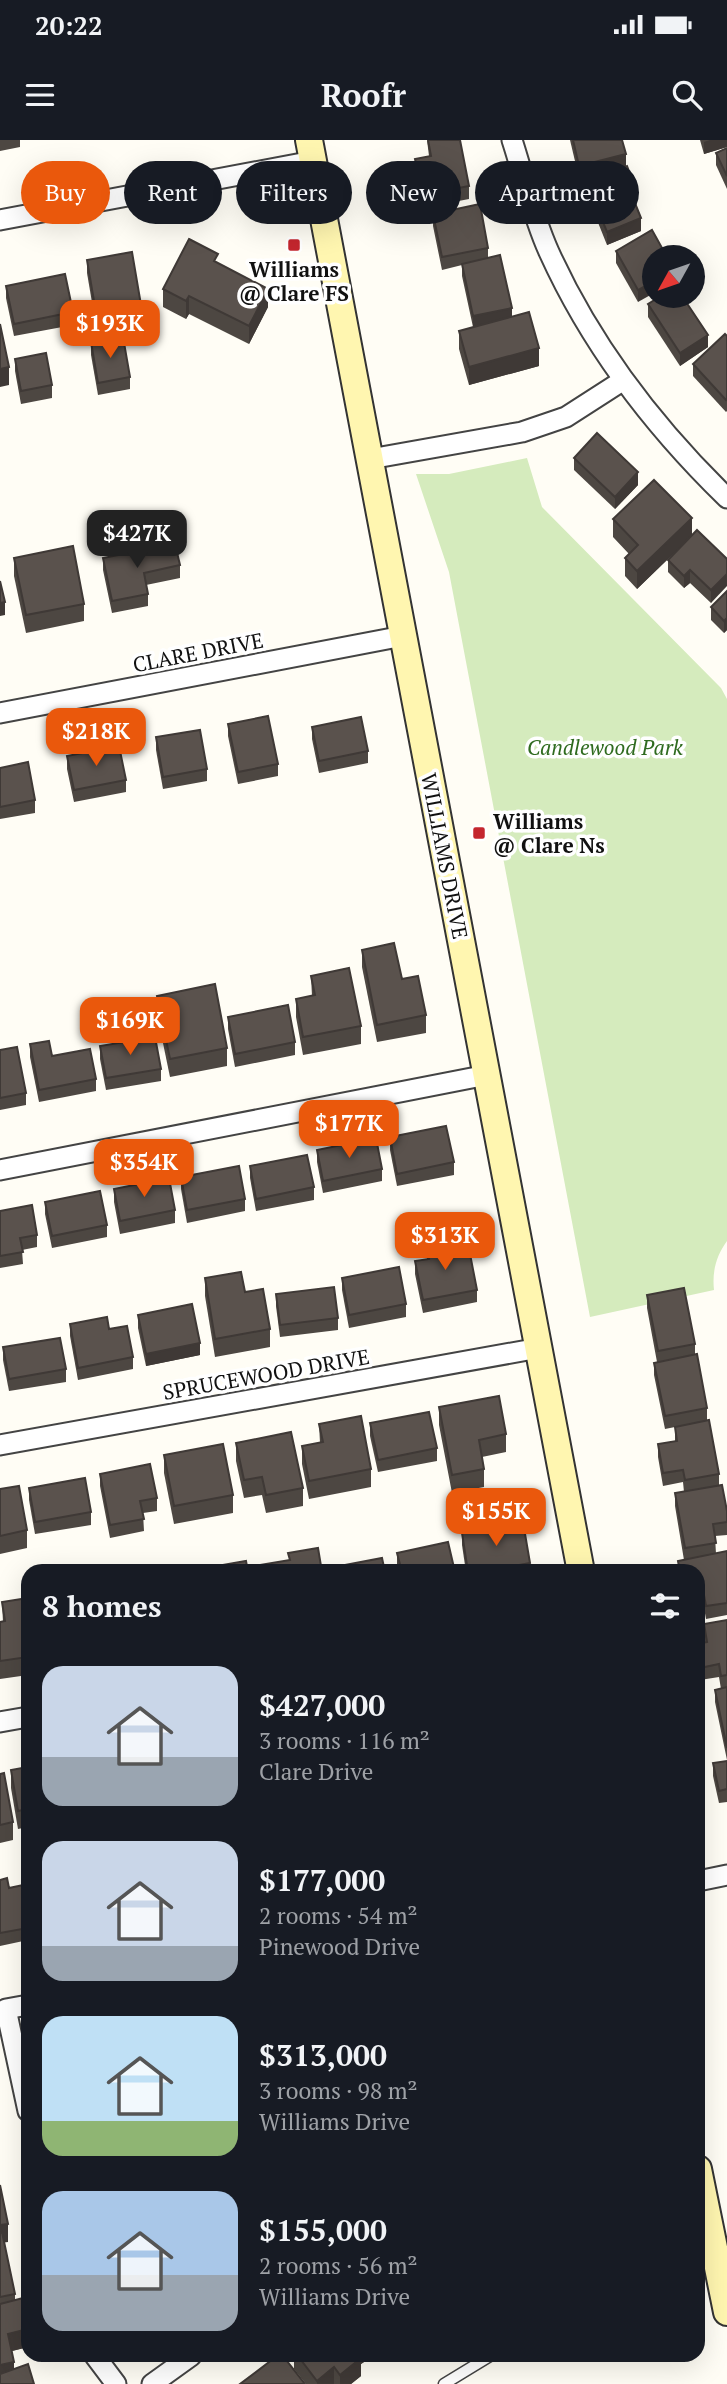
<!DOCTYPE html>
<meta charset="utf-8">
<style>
body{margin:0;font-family:"PT Serif",serif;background:#20242c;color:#f1f3f6;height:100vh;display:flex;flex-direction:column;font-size:26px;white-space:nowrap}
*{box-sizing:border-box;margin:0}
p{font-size:23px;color:#9ea1a6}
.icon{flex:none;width:38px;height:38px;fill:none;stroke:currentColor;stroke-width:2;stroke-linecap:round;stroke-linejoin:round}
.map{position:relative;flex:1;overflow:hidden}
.panel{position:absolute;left:21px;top:1424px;width:684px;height:798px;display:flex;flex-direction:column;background:#171b24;border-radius:21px;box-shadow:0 7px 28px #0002}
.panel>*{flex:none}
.hud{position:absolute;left:21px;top:21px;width:686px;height:63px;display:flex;gap:14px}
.needle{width:46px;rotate:230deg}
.controls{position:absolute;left:642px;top:105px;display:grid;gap:14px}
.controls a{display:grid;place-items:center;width:63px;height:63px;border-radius:50%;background:#171b24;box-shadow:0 7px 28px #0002;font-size:35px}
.price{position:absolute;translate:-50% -60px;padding:0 16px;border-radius:14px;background:#ea580c;color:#fff;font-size:23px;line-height:46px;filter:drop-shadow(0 2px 4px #0008)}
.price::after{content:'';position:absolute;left:50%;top:42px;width:21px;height:16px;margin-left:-10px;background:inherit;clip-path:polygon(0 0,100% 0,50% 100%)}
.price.active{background:#222;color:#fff}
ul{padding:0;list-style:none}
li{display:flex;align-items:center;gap:21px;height:175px;padding:0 21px}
li span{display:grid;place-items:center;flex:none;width:196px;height:140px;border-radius:21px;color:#555}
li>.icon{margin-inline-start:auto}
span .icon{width:84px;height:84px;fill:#fffc;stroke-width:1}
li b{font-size:30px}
h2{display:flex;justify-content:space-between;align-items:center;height:84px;padding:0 21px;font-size:30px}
.pill{padding:0 24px;border-radius:32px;background:#171b24;box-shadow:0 7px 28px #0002;font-size:24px;line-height:63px}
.pill.active{background:#ea580c;color:#fff}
.status{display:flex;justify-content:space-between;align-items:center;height:49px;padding:0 35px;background:#171b24;direction:ltr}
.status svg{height:19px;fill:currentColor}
header{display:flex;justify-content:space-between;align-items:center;height:91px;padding:0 21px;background:#171b24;font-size:32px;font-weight:600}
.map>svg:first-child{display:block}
</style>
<div class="status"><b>20:22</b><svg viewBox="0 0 49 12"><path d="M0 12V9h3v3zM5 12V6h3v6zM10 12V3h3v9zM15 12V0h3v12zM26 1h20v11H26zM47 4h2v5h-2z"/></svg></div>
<header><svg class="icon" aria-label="menu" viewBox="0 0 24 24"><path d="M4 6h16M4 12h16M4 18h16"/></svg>Roofr<svg class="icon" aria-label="search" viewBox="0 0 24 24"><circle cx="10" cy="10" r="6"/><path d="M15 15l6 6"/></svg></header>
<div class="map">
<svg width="727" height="2244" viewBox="0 0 727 2244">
<rect width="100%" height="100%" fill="#fffdf5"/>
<path fill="#d5ebbd" d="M 527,318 L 542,367 L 721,548 L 727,559 L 727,1101 C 716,1116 712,1132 714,1150 L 590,1177 L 449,432 L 416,334 L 449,334 Z"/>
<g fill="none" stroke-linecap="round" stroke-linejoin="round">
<g stroke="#444" stroke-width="13">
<path id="lane" d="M 444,2244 L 490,2216"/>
</g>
<g stroke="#444" stroke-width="23">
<g id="street">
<path d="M 512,0 C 524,37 533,77 549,112 C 592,207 653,286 727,358"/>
<path d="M 0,80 L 313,21"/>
<path d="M 370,319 L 522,292 L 566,277 L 622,241"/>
<path d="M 0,573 L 403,496"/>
<path d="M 0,1030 L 487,935"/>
<path d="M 0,1305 L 539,1208"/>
<path d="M 0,1582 L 28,1577"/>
<path d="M 698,1741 L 727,1735"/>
<path d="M 28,1865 L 6,1869 L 28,1971"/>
<path d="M 95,2216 L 116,2244"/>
<path d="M 152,2244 L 191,2216"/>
</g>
</g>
<g stroke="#333" stroke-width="30">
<g id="secondary">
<path d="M 309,0 L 581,1432"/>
<path d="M 698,2029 L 727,2172"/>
</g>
</g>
<use href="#lane" stroke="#fff" stroke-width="10"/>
<use href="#street" stroke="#fff" stroke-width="19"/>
<use href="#secondary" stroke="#fff6b0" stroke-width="26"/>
</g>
<g fill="#4d4742">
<path d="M 0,0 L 20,0 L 20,7 L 0,11 Z"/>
<path d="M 427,0 L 469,46 L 469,59 L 438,65 L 435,47 L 419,49 L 415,31 L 415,19 L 429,16 Z"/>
<path d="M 570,0 L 622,0 L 579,38 Z"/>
<path d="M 700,0 L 727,0 L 727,7 L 704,14 Z"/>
<path d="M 727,8 L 727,49 L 716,25 L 716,13 Z"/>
<path d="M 587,43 L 636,61 L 634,62 L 641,91 L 607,105 L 587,55 Z"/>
<path d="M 433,74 L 488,108 L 488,118 L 512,177 L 539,226 L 469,245 L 459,209 L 459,191 L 473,187 L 462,136 L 462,125 L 442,130 L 433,86 Z"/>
<path d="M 652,90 L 638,162 L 616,123 L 616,111 Z"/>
<path d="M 87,120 L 141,165 L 141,178 L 96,186 L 87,133 Z"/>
<path d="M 218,123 L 268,167 L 249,204 L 189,174 L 186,179 L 163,167 L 163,149 Z"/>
<path d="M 6,146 L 73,172 L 73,185 L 14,196 L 6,158 Z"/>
<path d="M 648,164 L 708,207 L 680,226 L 648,177 Z"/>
<path d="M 727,196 L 727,271 L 726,272 L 693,236 L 693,224 Z"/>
<path d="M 91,202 L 130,237 L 130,249 L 98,255 L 91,215 Z"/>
<path d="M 15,219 L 52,245 L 52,258 L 21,264 L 15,231 Z"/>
<path d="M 574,318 L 638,345 L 615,369 L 574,330 Z"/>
<path d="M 613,379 L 692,396 L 727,419 L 711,463 L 690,443 L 684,448 L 668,432 L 668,420 L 679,408 L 637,449 L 625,436 L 625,418 L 629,414 L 613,397 Z"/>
<path d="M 14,418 L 84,464 L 84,481 L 26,493 L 14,436 Z"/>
<path d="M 103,418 L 180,425 L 180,438 L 146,445 L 148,454 L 148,466 L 112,473 L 103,430 Z"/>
<path d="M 727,451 L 727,490 L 724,493 L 711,480 L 711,467 Z"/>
<path d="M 228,584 L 278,624 L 278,636 L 238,644 L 228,596 Z"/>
<path d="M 312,587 L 368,611 L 368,623 L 319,633 L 312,599 Z"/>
<path d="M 156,597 L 207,629 L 207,641 L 163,649 L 156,610 Z"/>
<path d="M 67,616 L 126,640 L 126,652 L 74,662 L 67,629 Z"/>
<path d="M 0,628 L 35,660 L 35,673 L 0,679 Z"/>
<path d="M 362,810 L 402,839 L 426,875 L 426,893 L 377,902 L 362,827 Z"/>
<path d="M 311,836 L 361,886 L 361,904 L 303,915 L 296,877 L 296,859 L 312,856 Z"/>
<path d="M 157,856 L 227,908 L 227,926 L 170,937 L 157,874 Z"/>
<path d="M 228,877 L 295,902 L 295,915 L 235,927 L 228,889 Z"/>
<path d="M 30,904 L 96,939 L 96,951 L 39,962 L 30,917 Z"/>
<path d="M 100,906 L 161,929 L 161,941 L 106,950 L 100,919 Z"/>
<path d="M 0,910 L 26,953 L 26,965 L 0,970 Z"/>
<path d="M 390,997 L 454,1022 L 454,1035 L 397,1046 L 390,1010 Z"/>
<path d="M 317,1010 L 382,1029 L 382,1041 L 323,1053 L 317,1022 Z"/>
<path d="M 250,1026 L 314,1047 L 314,1060 L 256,1071 L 250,1038 Z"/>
<path d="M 181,1037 L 245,1059 L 245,1071 L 187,1083 L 181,1049 Z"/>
<path d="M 114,1049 L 175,1070 L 175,1083 L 120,1094 L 114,1062 Z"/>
<path d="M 45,1062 L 107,1085 L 107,1097 L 52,1108 L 45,1074 Z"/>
<path d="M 0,1071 L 37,1095 L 37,1107 L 22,1110 L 23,1124 L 0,1128 Z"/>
<path d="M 426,1104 L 477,1150 L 477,1162 L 423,1173 L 415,1134 L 415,1121 L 427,1119 Z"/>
<path d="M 205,1138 L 245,1152 L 270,1189 L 270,1207 L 215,1217 L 205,1156 Z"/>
<path d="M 342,1138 L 406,1164 L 406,1177 L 349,1188 L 342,1150 Z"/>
<path d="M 276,1154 L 338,1178 L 338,1190 L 280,1197 L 276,1166 Z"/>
<path d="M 647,1155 L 695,1204 L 695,1215 L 707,1268 L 707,1281 L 719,1334 L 719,1346 L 727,1371 L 727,1395 L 715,1396 L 716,1414 L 727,1411 L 727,1475 L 706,1479 L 703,1462 L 698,1463 L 698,1432 L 678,1432 L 678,1421 L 684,1420 L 675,1366 L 675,1353 L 684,1352 L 683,1342 L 663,1346 L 658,1317 L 658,1304 L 675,1301 L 675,1287 L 665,1289 L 654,1235 L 654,1223 L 657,1222 L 647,1168 Z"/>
<path d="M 138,1175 L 200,1215 L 146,1226 L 138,1188 Z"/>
<path d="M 70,1184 L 109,1189 L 133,1217 L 133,1229 L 78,1240 L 70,1196 Z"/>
<path d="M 3,1207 L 66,1229 L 66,1242 L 9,1251 L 3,1220 Z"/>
<path d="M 439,1267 L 506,1294 L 506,1312 L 482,1317 L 484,1329 L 484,1347 L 452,1353 L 439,1285 Z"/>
<path d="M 370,1283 L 437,1308 L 437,1321 L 378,1332 L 370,1296 Z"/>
<path d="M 319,1284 L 371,1329 L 371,1347 L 309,1359 L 302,1324 L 302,1306 L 320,1303 Z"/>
<path d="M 236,1303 L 303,1348 L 303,1366 L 266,1373 L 262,1355 L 244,1358 L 236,1321 Z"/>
<path d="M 164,1315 L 233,1355 L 233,1373 L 174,1384 L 164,1333 Z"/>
<path d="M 100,1334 L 157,1358 L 157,1371 L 143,1373 L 144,1391 L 110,1398 L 100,1346 Z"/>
<path d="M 29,1348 L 91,1372 L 91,1385 L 35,1394 L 29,1360 Z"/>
<path d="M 0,1349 L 27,1390 L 27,1408 L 0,1414 Z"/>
<path d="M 462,1393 L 530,1423 L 530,1432 L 466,1432 L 462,1405 Z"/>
<path d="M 397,1413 L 455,1432 L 399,1432 L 397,1426 Z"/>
<path d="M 28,1458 L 28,1535 L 0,1539 L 0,1482 L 3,1482 L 2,1462 Z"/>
<path d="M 727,1480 L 727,1620 L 715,1562 L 715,1550 L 721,1549 L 719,1537 L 700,1540 L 698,1529 L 698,1504 L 705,1503 L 704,1484 Z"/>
<path d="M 727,1621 L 727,1662 L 719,1663 L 713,1636 L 713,1623 Z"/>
<path d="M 28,1627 L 28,1687 L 18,1689 L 11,1648 L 11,1630 Z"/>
<path d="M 0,1634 L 13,1682 L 13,1700 L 0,1703 Z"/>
<path d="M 0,1740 L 9,1748 L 28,1744 L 28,1800 L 0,1806 Z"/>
<path d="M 0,2045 L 8,2102 L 4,2102 L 15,2154 L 15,2160 L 28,2180 L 28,2207 L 12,2211 L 14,2229 L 0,2244 Z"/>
<path d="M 294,2216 L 364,2216 L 364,2222 L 361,2224 L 361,2236 L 351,2244 L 306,2244 L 294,2229 Z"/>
</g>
<g fill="#3f3936">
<path d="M 710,0 L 727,0 L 727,7 L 704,14 L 704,2 Z"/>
<path d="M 626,14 L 626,27 L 579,38 L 579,26 Z"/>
<path d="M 636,49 L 636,61 L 630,63 L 630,51 Z"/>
<path d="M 641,78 L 641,91 L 607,105 L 607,92 Z"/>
<path d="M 654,141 L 654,153 L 638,162 L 638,150 Z"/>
<path d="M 268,149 L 268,167 L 249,204 L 249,186 Z"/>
<path d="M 189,156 L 189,174 L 186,179 L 186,161 Z"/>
<path d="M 512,168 L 512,180 L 473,189 L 473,176 Z"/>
<path d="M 708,195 L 708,207 L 680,226 L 680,213 Z"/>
<path d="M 539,208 L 539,226 L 469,245 L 469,227 Z"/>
<path d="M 9,227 L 9,245 L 0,247 L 0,229 Z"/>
<path d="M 638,332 L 638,345 L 615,369 L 615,357 Z"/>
<path d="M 692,378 L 692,396 L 637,449 L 637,431 Z"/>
<path d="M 690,430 L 690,443 L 684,448 L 684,436 Z"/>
<path d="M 727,434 L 727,446 L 711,463 L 711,450 Z"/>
<path d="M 5,462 L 5,475 L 0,476 L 0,463 Z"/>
<path d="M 727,478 L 727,490 L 724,493 L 724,481 Z"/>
<path d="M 200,1203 L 200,1215 L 146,1226 L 146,1214 Z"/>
<path d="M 8,2084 L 8,2102 L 0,2103 L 0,2085 Z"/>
<path d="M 28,2189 L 28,2207 L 8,2212 L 8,2194 Z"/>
<path d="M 355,2216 L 364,2216 L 364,2222 L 361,2224 L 361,2236 L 351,2244 L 340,2244 L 340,2235 Z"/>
<path d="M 14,2222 L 14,2240 L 0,2243 L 0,2225 Z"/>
<path d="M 334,2227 L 334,2244 L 317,2244 L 317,2241 Z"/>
</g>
<g fill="#5a524d" stroke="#3f3936" stroke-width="2">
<path d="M 428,0 L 460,0 L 469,46 L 438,52 L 435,34 L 419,37 L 415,19 L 431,16 Z"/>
<path d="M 573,0 L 622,0 L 626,14 L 579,26 Z"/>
<path d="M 727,8 L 727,36 L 716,13 Z"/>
<path d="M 627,26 L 636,49 L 630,51 L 641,78 L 607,92 L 587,43 Z"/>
<path d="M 480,64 L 488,108 L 442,117 L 433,74 Z"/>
<path d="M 652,90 L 667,117 L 654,117 L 654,141 L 638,150 L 616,111 Z"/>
<path d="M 189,99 L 218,114 L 214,121 L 268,149 L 249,186 L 189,156 L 186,161 L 163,149 Z"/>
<path d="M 132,112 L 141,165 L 96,173 L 87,120 Z"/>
<path d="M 500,115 L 512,168 L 473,176 L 462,124 Z"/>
<path d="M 65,134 L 73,172 L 14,184 L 6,146 Z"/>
<path d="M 661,156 L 682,156 L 708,195 L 680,213 L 648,164 Z"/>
<path d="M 529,172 L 539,208 L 469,227 L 459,191 Z"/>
<path d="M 0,184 L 9,227 L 0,229 Z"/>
<path d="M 725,194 L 727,196 L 727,259 L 726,260 L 693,224 Z"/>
<path d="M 123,197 L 130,237 L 98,243 L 91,202 Z"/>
<path d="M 46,213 L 52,245 L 21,251 L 15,219 Z"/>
<path d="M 597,293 L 638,332 L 615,357 L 574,318 Z"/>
<path d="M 654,340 L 692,378 L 637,431 L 625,418 L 638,405 L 613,379 Z"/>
<path d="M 697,390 L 727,419 L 727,434 L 711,450 L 690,430 L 684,436 L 668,420 Z"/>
<path d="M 175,404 L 180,425 L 144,433 L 148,454 L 112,461 L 103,418 Z"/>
<path d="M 73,406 L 84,464 L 26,475 L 14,418 Z"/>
<path d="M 0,441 L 5,462 L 0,463 Z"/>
<path d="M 727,451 L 727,478 L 724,481 L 711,467 Z"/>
<path d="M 268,576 L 278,624 L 238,632 L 228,584 Z"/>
<path d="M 361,577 L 368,611 L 319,621 L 312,587 Z"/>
<path d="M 200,590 L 207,629 L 163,637 L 156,597 Z"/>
<path d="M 119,606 L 126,640 L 74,650 L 67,616 Z"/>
<path d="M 28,622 L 35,660 L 0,667 L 0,628 Z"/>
<path d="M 394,803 L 402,839 L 418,836 L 426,875 L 377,885 L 362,810 Z"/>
<path d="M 349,828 L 361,886 L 303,897 L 296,859 L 315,855 L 311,836 Z"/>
<path d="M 215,844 L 227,908 L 170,919 L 157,856 Z"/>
<path d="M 288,865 L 295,902 L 235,914 L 228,877 Z"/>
<path d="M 155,897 L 161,929 L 106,938 L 100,906 Z"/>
<path d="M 49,901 L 52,916 L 90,909 L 96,939 L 39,950 L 30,904 Z"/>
<path d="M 17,907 L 26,953 L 0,958 L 0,910 Z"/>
<path d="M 446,986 L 454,1022 L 397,1034 L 390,997 Z"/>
<path d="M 376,998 L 382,1029 L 323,1041 L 317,1010 Z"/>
<path d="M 307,1015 L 314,1047 L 256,1059 L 250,1026 Z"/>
<path d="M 239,1026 L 245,1059 L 187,1070 L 181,1037 Z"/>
<path d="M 169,1038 L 175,1070 L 120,1081 L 114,1049 Z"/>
<path d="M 100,1051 L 107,1085 L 52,1096 L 45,1062 Z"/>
<path d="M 32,1065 L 37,1095 L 20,1098 L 23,1112 L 0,1116 L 0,1071 Z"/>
<path d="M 449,1100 L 452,1117 L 470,1114 L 477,1150 L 423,1160 L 415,1121 L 429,1119 L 426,1104 Z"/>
<path d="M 399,1127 L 406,1164 L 349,1175 L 342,1138 Z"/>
<path d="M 241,1132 L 245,1152 L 263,1149 L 270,1189 L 215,1199 L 205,1138 Z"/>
<path d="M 334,1147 L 338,1178 L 280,1185 L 276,1154 Z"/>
<path d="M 684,1148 L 695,1204 L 658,1211 L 647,1155 Z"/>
<path d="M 192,1164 L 200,1203 L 146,1214 L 138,1175 Z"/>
<path d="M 107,1177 L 109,1189 L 127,1186 L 133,1217 L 78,1228 L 70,1184 Z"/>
<path d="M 60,1198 L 66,1229 L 9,1239 L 3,1207 Z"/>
<path d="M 697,1214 L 707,1268 L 665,1276 L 654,1223 Z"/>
<path d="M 499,1256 L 506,1294 L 479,1300 L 484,1329 L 452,1335 L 439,1267 Z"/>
<path d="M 429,1272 L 437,1308 L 378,1320 L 370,1283 Z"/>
<path d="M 361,1276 L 371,1329 L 309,1341 L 302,1306 L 323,1302 L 319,1284 Z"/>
<path d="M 709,1280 L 719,1334 L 685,1340 L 683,1330 L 663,1333 L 658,1304 L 677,1301 L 675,1287 Z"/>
<path d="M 291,1292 L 303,1348 L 266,1355 L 262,1337 L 244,1340 L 236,1303 Z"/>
<path d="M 223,1304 L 233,1355 L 174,1366 L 164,1315 Z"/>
<path d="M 150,1324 L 157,1358 L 140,1361 L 144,1379 L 110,1385 L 100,1334 Z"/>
<path d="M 85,1338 L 91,1372 L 35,1382 L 29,1348 Z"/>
<path d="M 722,1345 L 727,1371 L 727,1382 L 713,1384 L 716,1403 L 685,1408 L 675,1353 Z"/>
<path d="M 19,1346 L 27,1390 L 0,1396 L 0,1349 Z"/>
<path d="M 523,1382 L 530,1423 L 482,1432 L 468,1432 L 462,1393 Z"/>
<path d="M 448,1402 L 455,1432 L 402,1432 L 397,1413 Z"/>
<path d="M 318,1408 L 322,1432 L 255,1432 L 254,1426 L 290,1420 L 288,1413 Z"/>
<path d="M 727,1411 L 727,1463 L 706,1466 L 703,1450 L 698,1451 L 698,1432 L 680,1432 L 678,1421 Z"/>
<path d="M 382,1418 L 385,1432 L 330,1432 L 329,1428 Z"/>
<path d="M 246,1421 L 248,1432 L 188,1432 L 188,1431 Z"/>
<path d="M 28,1458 L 28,1517 L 0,1521 L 0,1482 L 5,1481 L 2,1462 Z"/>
<path d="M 727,1480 L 727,1535 L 721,1536 L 719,1524 L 700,1528 L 698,1517 L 698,1504 L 707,1502 L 704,1484 Z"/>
<path d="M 727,1547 L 727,1608 L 715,1550 Z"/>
<path d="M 727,1621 L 727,1649 L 719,1651 L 713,1623 Z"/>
<path d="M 28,1627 L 28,1669 L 18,1671 L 11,1630 Z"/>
<path d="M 4,1633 L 13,1682 L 0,1685 L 0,1634 Z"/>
<path d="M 7,1738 L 9,1748 L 28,1744 L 28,1788 L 0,1793 L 0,1740 Z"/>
<path d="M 0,2045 L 8,2084 L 0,2085 Z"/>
<path d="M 2,2092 L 15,2154 L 0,2157 L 0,2093 Z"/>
<path d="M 23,2158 L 28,2180 L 28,2189 L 8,2194 L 14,2222 L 0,2225 L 0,2164 Z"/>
<path d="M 277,2216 L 283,2216 L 305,2244 L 240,2244 Z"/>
<path d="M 298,2216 L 359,2216 L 361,2218 L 340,2235 L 334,2227 L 317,2241 Z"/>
<path d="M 28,2224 L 34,2244 L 0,2244 L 0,2234 Z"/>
</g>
<g fill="#c4262e" stroke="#fff" stroke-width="2.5">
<rect x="287" y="98" width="14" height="14" rx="3.5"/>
<rect x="472" y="686" width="14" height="14" rx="3.5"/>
</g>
<g text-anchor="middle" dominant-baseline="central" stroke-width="7" stroke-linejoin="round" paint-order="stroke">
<g font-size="21" font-weight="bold" fill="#111" stroke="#fff">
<text x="294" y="129">Williams<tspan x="294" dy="24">@ Clare FS</tspan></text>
<text x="493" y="681" text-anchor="start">Williams<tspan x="493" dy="24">@ Clare Ns</tspan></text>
</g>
<g font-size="21" fill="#111" stroke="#fff">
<text transform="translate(198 512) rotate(-11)">CLARE DRIVE</text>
<text transform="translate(445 716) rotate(79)">WILLIAMS DRIVE</text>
<text transform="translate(266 1234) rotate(-10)">SPRUCEWOOD DRIVE</text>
</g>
<g font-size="21" font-style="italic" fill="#2f6b1f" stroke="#fff">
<text x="605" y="607">Candlewood Park</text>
</g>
</g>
</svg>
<div class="controls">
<a><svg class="needle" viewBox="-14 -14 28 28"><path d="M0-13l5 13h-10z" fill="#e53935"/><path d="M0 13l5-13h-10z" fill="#9ea1a6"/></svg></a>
</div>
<b class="price" style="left:110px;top:220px">$193K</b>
<b class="price active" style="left:137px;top:430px">$427K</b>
<b class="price" style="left:96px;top:628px">$218K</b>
<b class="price" style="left:130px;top:917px">$169K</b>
<b class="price" style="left:349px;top:1020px">$177K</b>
<b class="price" style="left:144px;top:1059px">$354K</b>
<b class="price" style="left:445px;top:1132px">$313K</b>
<b class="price" style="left:496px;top:1408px">$155K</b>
<div class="hud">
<a class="pill active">Buy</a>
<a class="pill">Rent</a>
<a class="pill">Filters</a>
<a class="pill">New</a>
<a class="pill">Apartment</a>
</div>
<section class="panel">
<h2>8 homes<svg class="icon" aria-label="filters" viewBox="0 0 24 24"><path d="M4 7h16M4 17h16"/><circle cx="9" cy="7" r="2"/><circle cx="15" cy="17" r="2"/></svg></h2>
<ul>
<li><span style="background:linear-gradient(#c9d6e8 65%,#9aa5b1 0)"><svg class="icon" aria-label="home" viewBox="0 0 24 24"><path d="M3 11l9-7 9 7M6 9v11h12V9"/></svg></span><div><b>$427,000</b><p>3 rooms · 116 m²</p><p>Clare Drive</p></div></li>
<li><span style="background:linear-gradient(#c9d6e8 75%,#9aa5b1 0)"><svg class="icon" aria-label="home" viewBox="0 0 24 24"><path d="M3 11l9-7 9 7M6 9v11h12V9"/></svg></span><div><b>$177,000</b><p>2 rooms · 54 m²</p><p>Pinewood Drive</p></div></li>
<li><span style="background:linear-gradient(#bfe0f5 75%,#8fb573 0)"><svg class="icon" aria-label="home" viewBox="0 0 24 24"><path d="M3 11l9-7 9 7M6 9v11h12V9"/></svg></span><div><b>$313,000</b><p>3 rooms · 98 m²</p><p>Williams Drive</p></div></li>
<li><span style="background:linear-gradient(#a9c7e8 60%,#9aa5b1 0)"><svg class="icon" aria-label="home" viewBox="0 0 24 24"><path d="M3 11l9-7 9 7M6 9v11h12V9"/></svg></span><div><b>$155,000</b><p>2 rooms · 56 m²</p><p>Williams Drive</p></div></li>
</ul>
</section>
</div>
